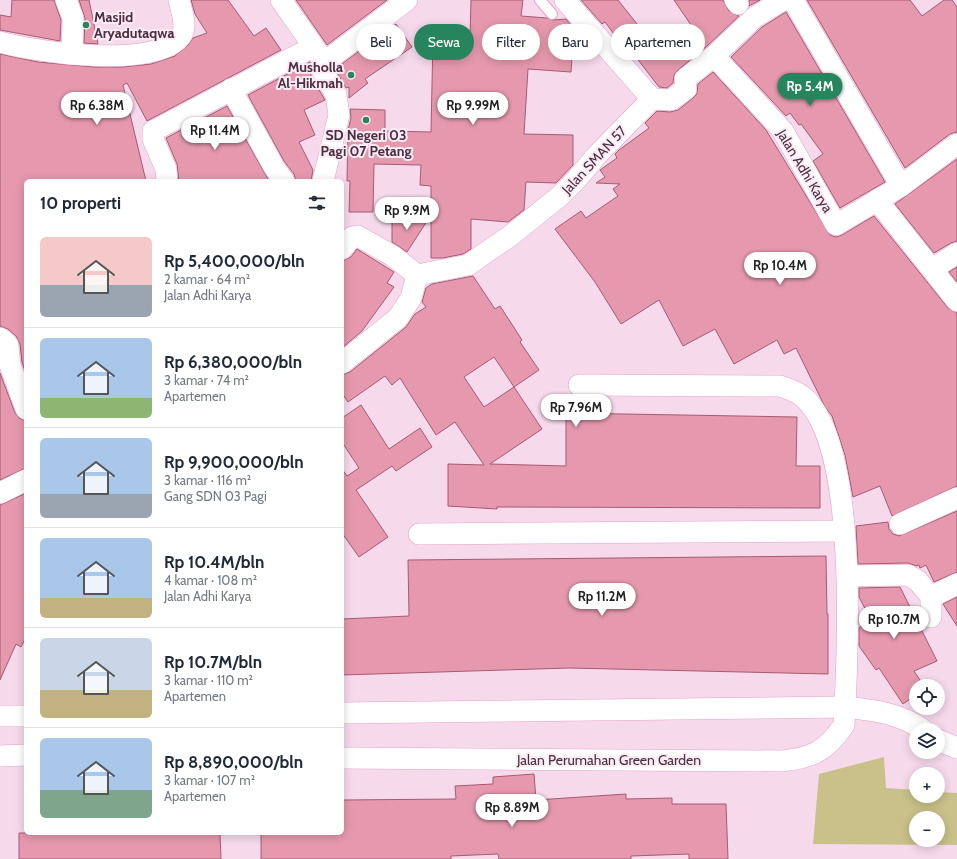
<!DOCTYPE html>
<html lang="id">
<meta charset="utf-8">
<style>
body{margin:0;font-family:Cabin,sans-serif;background:#f2f2f3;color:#1f2937;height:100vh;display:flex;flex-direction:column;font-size:15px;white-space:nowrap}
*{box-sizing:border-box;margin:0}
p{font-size:13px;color:#747a83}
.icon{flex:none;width:22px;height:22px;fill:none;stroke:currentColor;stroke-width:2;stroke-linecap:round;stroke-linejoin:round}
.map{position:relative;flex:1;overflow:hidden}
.side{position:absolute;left:24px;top:179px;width:320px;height:656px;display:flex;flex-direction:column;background:#fff;border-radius:6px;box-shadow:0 2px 10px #0003}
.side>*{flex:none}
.banner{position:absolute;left:356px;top:24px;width:380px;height:36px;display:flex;gap:8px}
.tools{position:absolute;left:909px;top:679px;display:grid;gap:8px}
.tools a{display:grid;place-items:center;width:36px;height:36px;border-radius:50%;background:#fff;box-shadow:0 2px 10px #0003;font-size:20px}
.price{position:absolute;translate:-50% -34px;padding:0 9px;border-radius:14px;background:#fff;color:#222;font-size:13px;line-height:26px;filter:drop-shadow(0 1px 2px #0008)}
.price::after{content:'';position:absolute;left:50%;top:24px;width:12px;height:9px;margin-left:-6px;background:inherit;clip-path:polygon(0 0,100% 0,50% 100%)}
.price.current{background:#27855d;color:#fff}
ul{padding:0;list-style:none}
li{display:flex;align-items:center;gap:12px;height:100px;padding:0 16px}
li+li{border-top:1px solid #e0e1e3}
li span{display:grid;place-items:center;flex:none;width:112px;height:80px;border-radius:6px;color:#555}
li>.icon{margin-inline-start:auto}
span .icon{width:48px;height:48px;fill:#fffc;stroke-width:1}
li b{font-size:17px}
h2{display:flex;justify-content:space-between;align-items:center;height:48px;padding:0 16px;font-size:17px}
.chip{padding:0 14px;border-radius:18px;background:#fff;box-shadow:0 2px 10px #0003;font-size:14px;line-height:36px}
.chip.current{background:#27855d;color:#fff}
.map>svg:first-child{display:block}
</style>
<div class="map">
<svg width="957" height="859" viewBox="0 0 957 859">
<rect width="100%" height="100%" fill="#f6d9eb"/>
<path fill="#c9c189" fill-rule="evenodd" d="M 884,757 L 886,788 L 916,790 L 916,796 L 938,796 L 938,792 L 957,793 L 957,845 L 813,844 L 819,774 ZM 916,818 L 938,818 L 938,840 L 916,840 Z"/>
<g fill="#e598ae" stroke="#a55b72">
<path d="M 12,0 L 54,0 L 61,20 L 60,41 L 0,30 L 0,15 L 11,17 Z"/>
<path d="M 79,0 L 89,0 L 98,44 L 84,43 L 85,18 Z"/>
<path d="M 191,0 L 228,0 L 254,36 L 266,28 L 281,50 L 147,121 L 127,83 L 123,85 L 146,181 L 26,181 L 26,374 L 22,362 L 20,344 L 16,336 L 8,329 L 0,326 L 0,54 L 38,62 L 94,67 L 123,67 L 151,64 L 175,56 L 188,45 L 193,38 L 207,33 L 195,14 Z"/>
<path d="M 296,0 L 387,0 L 327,45 Z"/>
<path d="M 471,0 L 523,0 L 521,16 L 547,18 L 553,20 L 566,19 L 574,29 L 571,72 L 528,69 L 524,134 L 573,135 L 573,165 L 556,183 L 526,182 L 524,210 L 508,222 L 471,219 L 471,249 L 463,254 L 443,258 L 431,258 L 431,186 L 420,185 L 421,165 L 374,164 L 373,212 L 349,212 L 350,181 L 347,181 L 348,130 L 351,118 L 350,109 L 385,110 L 385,131 L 431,132 L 433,37 L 470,38 Z"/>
<path d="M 581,0 L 618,0 L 664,58 L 696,38 L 688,27 L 691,25 L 674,0 L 723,0 L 729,11 L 739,16 L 706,47 L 678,70 L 674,75 L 673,83 L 667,88 L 659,87 L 632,52 L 629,54 L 605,22 L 602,24 Z"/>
<path d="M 749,0 L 760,0 L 749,6 Z"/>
<path d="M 807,0 L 910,0 L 922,16 L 944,0 L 952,0 L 957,7 L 957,132 L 950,134 L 905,168 Z"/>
<path d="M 786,12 L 885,182 L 840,208 L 813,161 L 823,154 L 801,124 L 799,125 L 790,113 L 786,116 L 731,57 L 762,27 Z"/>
<path d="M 396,24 L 412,47 L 365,79 L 368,83 L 349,98 L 349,87 L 346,88 L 335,69 Z"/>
<path d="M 310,62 L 311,76 L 325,100 L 304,110 L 315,135 L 299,142 L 313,170 L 311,181 L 296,181 L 294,174 L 284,161 L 248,95 Z"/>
<path d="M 713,72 L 766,130 L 830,235 L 836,237 L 842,235 L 874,216 L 948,308 L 957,313 L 957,486 L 892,516 L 880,486 L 853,497 L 845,455 L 832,416 L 825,407 L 796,348 L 784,354 L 777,340 L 734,364 L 715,329 L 683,346 L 659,300 L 621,324 L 595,282 L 555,229 L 581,211 L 586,218 L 618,196 L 613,189 L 620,184 L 596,183 L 605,177 L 600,170 L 617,158 L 615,154 L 619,150 L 649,128 L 645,123 L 657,111 L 670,112 L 678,110 L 693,98 L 697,94 L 698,84 Z"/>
<path d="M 227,106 L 269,181 L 179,181 L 177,164 L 166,138 Z"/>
<path d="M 957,159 L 957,241 L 951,243 L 934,253 L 895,204 Z"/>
<path d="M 392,217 L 429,218 L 407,252 L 392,242 Z"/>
<path d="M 357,249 L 394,272 L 387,283 L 394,287 L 362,331 L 342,348 L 342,261 L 351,257 Z"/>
<path d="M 957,267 L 957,282 L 949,272 Z"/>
<path d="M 473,276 L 495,309 L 500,306 L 522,340 L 520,342 L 539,370 L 514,387 L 494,357 L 464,377 L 484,407 L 514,387 L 542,429 L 490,464 L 566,466 L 566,413 L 797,417 L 796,466 L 820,466 L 820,508 L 497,507 L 497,509 L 448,506 L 448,464 L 484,465 L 455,422 L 436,435 L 400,378 L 392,385 L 385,376 L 348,402 L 342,393 L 342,375 L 350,372 L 406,327 L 415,314 L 426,307 L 422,302 L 426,288 L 432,284 Z"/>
<path d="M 0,373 L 15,413 L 19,418 L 26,421 L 26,468 L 0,480 Z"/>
<path d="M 361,405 L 389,449 L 420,428 L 432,447 L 396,471 L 392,466 L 356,490 L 388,537 L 359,557 L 342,533 L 342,469 L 347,476 L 359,468 L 342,442 L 342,418 Z"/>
<path d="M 26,493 L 26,637 L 21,647 L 16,644 L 0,680 L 0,505 Z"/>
<path d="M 957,511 L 957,572 L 934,582 L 926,565 L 920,568 L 919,565 L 917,566 L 908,563 L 858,564 L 856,526 L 888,522 L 889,529 L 893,534 L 899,536 Z"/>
<path d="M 826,556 L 827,614 L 828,614 L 828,674 L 569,668 L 342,675 L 342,619 L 409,616 L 408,560 Z"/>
<path d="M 900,587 L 937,661 L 914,671 L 924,686 L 916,686 L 916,695 L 903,704 L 879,668 L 876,670 L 859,646 L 859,628 L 871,620 L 859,597 L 859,588 Z"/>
<path d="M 957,597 L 957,626 L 943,604 Z"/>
<path d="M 534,774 L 536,800 L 626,794 L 626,799 L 672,798 L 672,804 L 726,804 L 728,859 L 689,859 L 689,854 L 631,856 L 631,859 L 499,859 L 498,854 L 451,856 L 451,859 L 261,859 L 261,833 L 342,833 L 342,800 L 456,799 L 455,786 L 493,784 L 493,777 Z"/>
<path d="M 19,833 L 220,833 L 221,859 L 19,859 Z"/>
</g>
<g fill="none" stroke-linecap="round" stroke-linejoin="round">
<g stroke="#e7a1ce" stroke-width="12">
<path id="lane" d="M 540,0 L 552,14"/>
</g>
<g stroke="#e7a1ce" stroke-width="22">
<g id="street">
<path d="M 66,0 L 73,18 L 72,54"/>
<path d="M 281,0 L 321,57"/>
<path d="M 565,0 L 652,99"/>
<path d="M 735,0 L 738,4"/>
<path d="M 793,0 L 901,186"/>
<path d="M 0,42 C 36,52 156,70 181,36 C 188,26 181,10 179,0"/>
<path d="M 714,56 L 755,17 L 783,0"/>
<path d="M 231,89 L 274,167 L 284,181"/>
<path d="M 652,99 L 671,100 L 686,89 L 685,79 L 714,56 L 783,131 L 836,225 L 901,186 L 957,144"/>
<path d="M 167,181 L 166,169 L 153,139 L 153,131 L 313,47"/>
<path d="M 323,181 L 339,115 L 336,95 L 322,70 L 322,64 L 407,0"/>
<path d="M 877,200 L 957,301"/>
<path d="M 342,249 L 352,237 L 358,236 L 393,256 L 417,275"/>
<path d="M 932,269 L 957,253"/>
<path d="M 417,275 L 468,265 L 510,236 L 560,196 L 576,180 L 597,155 L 652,99"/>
<path d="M 0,338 L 8,345 L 10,365 L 26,409"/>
<path d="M 342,363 L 398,318 L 411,298 L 417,275"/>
<path d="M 0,493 L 26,480"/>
<path d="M 900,524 L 957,498"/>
<path d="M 419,534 L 844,531"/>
<path d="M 847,576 L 908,575 L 918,581 L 931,597 L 931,617"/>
<path d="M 931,597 L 957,584"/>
<path d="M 342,713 L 845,707 C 873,710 900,713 923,730"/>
<path d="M 0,716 L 26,716"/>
<path d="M 938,740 L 957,748"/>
<path d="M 0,756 L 26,755"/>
<path d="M 342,758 L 782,761 C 813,758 827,750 844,725 C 848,654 859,442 802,396 C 796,391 788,389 780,386 L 579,385"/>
</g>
</g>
<use href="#lane" stroke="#fff" stroke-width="10"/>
<use href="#street" stroke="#fff" stroke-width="21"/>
</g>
<g fill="#27855d" stroke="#faebf4" stroke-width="1.5">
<circle cx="86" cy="25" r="4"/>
<circle cx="351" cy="75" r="4"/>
<circle cx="366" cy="120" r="4"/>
</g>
<g text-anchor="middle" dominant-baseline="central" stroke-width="4" stroke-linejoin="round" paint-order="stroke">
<g font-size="14" font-weight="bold" fill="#4b2f41" stroke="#faebf4" text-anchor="start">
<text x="94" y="17">Masjid<tspan x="94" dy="16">Aryadutaqwa</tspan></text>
<text x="343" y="67" text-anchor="end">Musholla<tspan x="343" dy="16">Al-Hikmah</tspan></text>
<text x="366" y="135" text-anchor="middle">SD Negeri 03<tspan x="366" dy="16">Pagi 07 Petang</tspan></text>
</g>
<g font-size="14" fill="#4b2f41" stroke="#faebf4">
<text transform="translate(594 160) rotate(-47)">Jalan SMAN 57</text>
<text transform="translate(805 171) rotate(59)">Jalan Adhi Karya</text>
<text x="609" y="760">Jalan Perumahan Green Garden</text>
</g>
</g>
</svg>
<div class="tools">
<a><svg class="icon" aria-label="locate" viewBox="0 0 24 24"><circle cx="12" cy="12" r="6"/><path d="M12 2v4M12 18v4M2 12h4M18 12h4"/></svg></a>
<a><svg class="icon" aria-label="layers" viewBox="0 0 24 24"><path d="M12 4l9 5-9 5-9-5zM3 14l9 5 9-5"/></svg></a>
<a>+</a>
<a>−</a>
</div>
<b class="price current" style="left:810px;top:107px">Rp 5.4M</b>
<b class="price" style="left:97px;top:126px">Rp 6.38M</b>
<b class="price" style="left:473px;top:126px">Rp 9.99M</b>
<b class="price" style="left:215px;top:151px">Rp 11.4M</b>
<b class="price" style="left:407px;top:231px">Rp 9.9M</b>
<b class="price" style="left:780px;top:286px">Rp 10.4M</b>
<b class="price" style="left:576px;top:428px">Rp 7.96M</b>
<b class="price" style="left:602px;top:617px">Rp 11.2M</b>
<b class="price" style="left:894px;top:640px">Rp 10.7M</b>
<b class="price" style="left:512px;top:828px">Rp 8.89M</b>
<div class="banner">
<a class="chip">Beli</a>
<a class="chip current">Sewa</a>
<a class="chip">Filter</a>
<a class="chip">Baru</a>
<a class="chip">Apartemen</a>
</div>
<section class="side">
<h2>10 properti<svg class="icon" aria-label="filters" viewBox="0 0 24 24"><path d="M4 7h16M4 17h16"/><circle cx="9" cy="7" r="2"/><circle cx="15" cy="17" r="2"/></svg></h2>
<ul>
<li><span style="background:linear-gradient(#f6c9c9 60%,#9aa5b1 0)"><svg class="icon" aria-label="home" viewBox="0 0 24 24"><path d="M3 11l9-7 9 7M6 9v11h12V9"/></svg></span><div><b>Rp 5,400,000/bln</b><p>2 kamar · 64 m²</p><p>Jalan Adhi Karya</p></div></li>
<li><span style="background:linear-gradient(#a9c7e8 75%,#8fb573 0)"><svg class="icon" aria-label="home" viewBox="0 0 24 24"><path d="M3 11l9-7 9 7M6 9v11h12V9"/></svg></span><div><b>Rp 6,380,000/bln</b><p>3 kamar · 74 m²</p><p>Apartemen</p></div></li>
<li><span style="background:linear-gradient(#a9c7e8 70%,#9aa5b1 0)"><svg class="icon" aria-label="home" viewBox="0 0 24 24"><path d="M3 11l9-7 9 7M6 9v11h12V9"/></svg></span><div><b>Rp 9,900,000/bln</b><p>3 kamar · 116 m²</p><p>Gang SDN 03 Pagi</p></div></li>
<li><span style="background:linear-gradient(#a9c7e8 75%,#c2b280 0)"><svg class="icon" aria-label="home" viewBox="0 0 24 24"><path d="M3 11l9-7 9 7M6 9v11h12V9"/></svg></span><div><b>Rp 10.4M/bln</b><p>4 kamar · 108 m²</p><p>Jalan Adhi Karya</p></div></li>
<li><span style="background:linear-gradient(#c9d6e8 65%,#c2b280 0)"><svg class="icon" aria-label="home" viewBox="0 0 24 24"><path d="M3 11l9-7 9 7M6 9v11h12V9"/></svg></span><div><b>Rp 10.7M/bln</b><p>3 kamar · 110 m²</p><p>Apartemen</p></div></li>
<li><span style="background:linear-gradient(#a9c7e8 65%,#7fa58c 0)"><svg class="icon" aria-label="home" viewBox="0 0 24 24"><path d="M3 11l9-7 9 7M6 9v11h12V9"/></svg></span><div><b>Rp 8,890,000/bln</b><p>3 kamar · 107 m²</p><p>Apartemen</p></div></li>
</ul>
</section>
</div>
